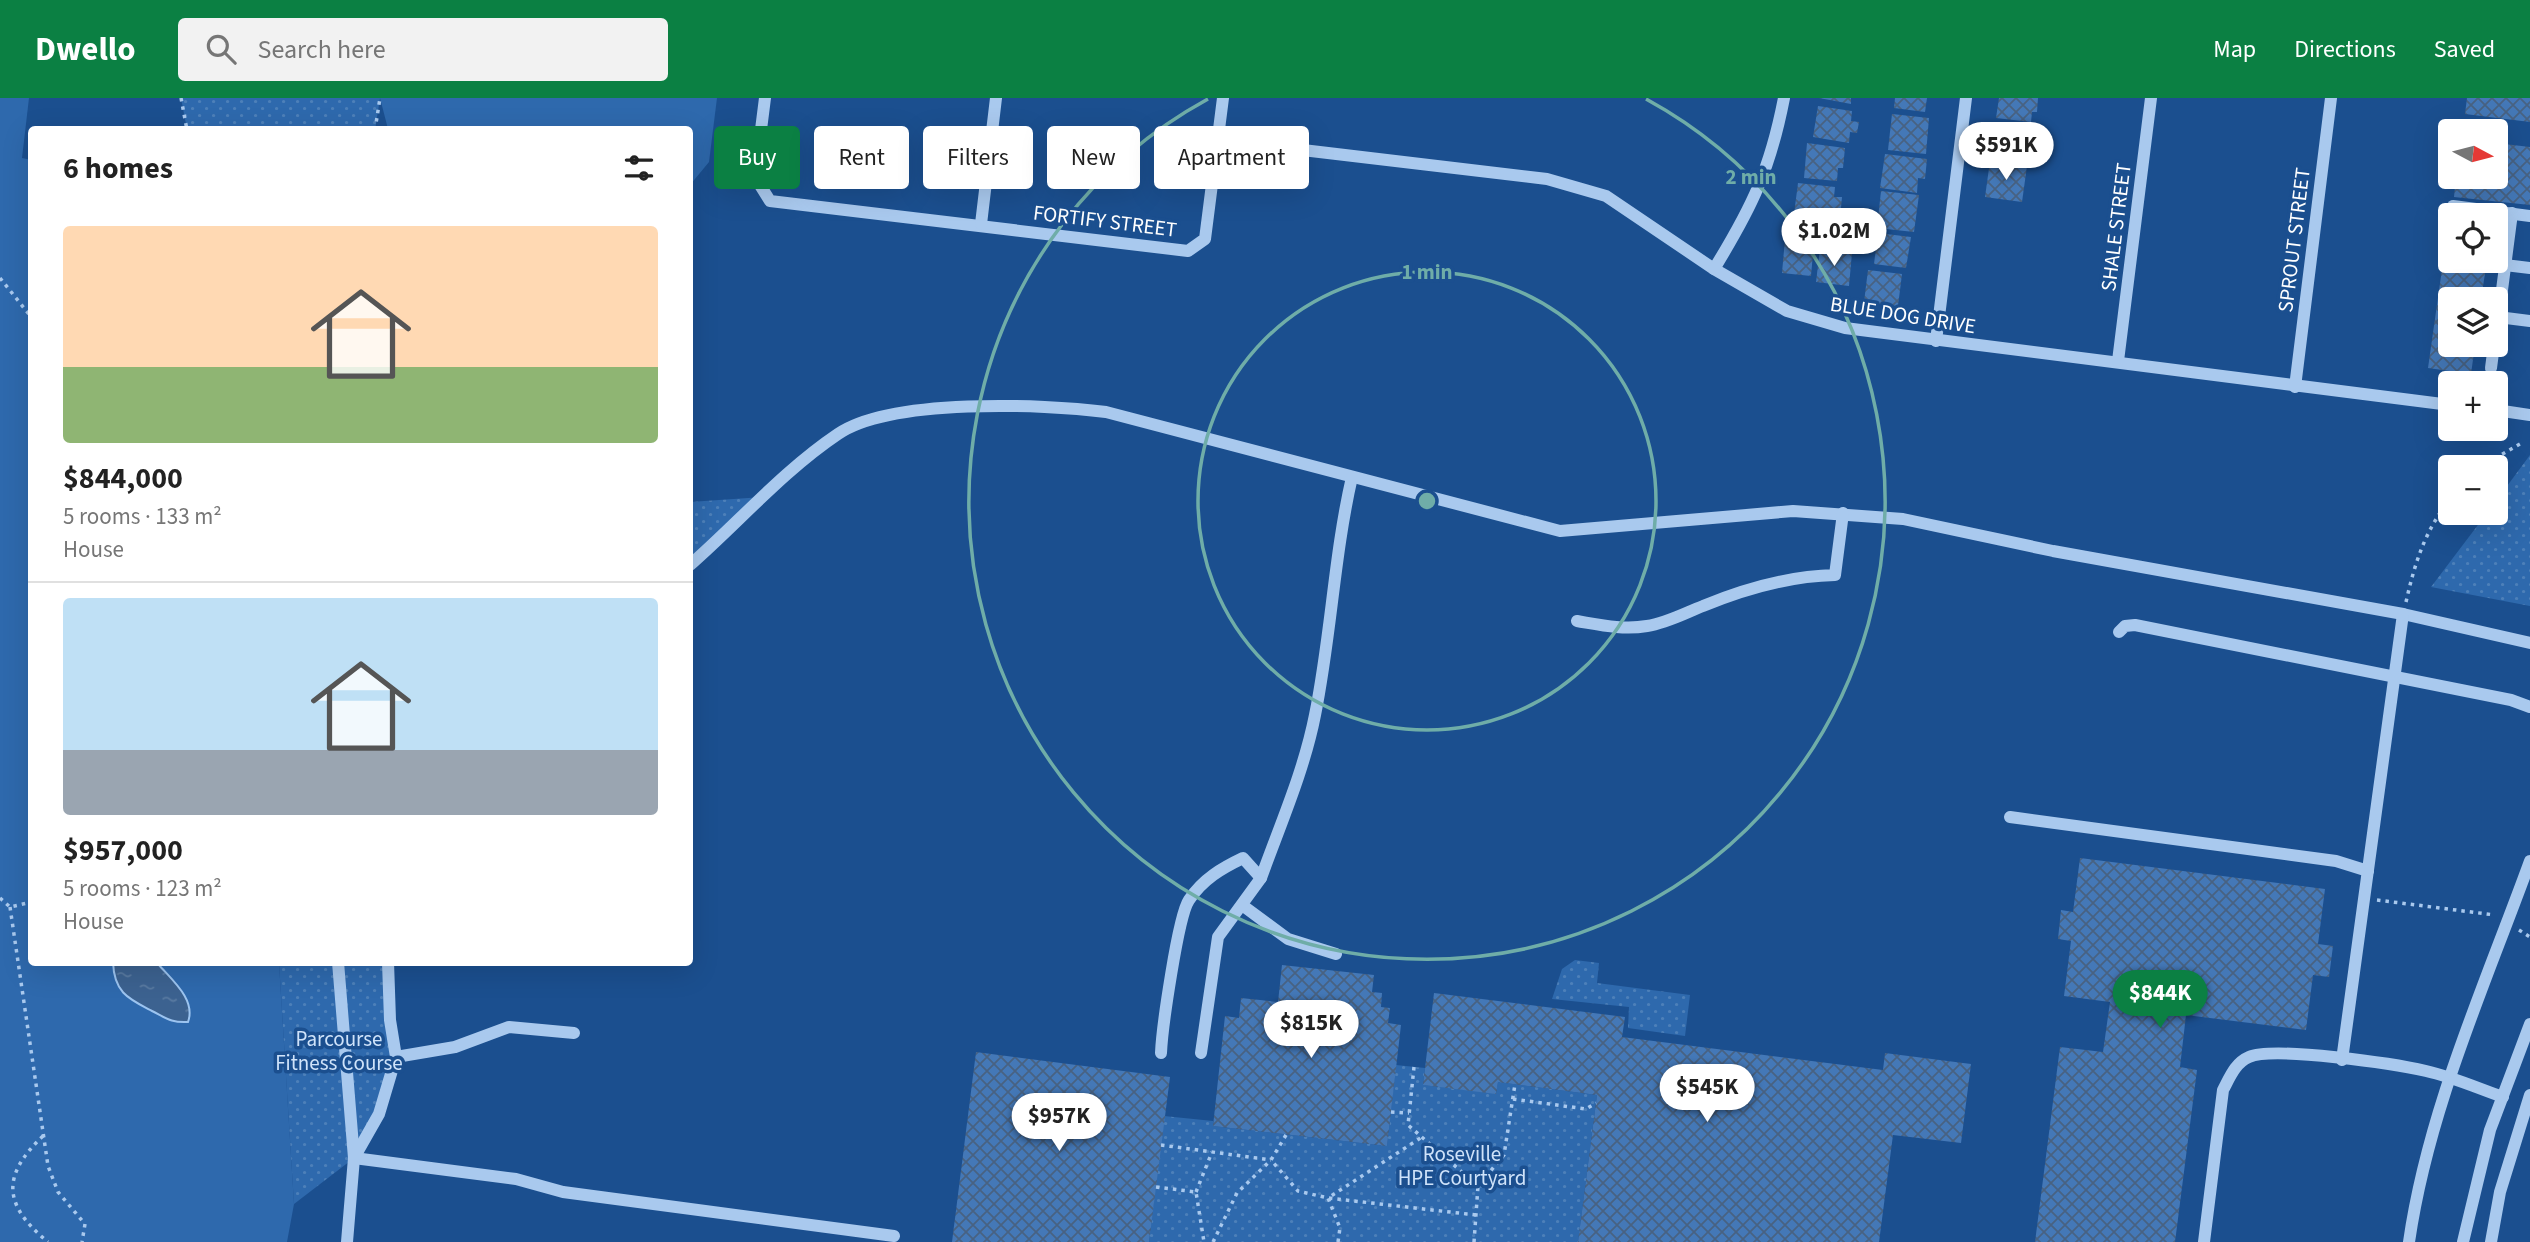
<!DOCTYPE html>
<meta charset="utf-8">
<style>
body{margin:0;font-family:"Source Sans 3",sans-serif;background:#f2f2f2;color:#222;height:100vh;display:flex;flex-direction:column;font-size:26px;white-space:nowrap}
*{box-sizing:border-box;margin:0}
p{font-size:23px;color:#767676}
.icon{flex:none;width:38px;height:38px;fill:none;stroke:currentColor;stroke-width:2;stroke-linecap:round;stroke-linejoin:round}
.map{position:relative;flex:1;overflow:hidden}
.panel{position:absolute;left:28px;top:28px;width:665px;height:840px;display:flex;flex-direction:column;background:#fff;border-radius:7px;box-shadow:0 7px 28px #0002}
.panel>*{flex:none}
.banner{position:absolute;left:714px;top:28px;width:665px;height:63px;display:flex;gap:14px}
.needle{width:46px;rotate:97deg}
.tools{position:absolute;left:2438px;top:21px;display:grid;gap:14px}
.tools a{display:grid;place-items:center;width:70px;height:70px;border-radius:7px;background:#fff;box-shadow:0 7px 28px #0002;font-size:35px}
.price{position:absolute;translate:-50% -60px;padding:0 16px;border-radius:24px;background:#fff;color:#222;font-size:23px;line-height:46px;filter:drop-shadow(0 2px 4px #0008)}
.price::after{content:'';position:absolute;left:50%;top:42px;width:21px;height:16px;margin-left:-10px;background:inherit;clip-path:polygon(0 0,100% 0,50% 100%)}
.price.active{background:#0b8043;color:#fff}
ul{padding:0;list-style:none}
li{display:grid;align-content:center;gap:14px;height:371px;padding:0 35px}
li+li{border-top:2px solid #e0e0e0}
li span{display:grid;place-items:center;height:217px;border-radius:7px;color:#555}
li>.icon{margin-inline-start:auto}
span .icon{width:126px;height:126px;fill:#fffc;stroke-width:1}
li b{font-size:30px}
h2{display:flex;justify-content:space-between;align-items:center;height:84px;padding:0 35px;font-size:30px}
.tag{padding:0 24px;border-radius:7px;background:#fff;box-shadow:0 7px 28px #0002;font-size:24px;line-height:63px}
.tag.active{background:#0b8043;color:#fff}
header{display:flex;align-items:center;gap:42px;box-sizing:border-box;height:98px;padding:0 35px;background:#0b8043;color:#fff}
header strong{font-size:33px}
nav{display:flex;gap:38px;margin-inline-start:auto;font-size:24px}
.search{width:490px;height:63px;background:#f2f2f2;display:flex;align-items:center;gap:18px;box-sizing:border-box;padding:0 24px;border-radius:7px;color:#767676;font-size:26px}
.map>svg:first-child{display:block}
</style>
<header>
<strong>Dwello</strong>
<div class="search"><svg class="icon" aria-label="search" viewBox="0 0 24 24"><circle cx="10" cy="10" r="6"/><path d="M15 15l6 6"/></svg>Search here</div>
<nav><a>Map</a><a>Directions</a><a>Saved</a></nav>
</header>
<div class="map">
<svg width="2530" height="1144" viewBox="0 0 2530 1144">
<defs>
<pattern id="park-dots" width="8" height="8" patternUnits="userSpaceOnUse" patternTransform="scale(1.75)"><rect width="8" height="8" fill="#2e69ad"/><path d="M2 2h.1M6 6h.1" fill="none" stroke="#4d80b9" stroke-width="1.8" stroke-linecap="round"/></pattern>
<pattern id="water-ripples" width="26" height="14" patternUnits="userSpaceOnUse" patternTransform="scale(1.75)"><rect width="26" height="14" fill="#3c6290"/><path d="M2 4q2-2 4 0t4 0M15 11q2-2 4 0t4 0" fill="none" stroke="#597aa1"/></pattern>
<pattern id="building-cross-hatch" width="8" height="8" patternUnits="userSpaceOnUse" patternTransform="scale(1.75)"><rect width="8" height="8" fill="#4478b7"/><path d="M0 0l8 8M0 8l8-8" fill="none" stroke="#486282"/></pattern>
</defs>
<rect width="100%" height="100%" fill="#1b4f8f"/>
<g fill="#2e69ad">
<path d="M 0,0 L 29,0 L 22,60 L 32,62 L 32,864 L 279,865 L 294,1106 L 287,1144 L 0,1144 Z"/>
<path d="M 380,0 L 717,0 L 709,64 L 690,87 L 690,32 L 388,31 Z"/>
</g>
<g fill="url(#park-dots)">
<path d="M 181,0 L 380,0 L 375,32 L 187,31 Z"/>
<path d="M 2530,357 L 2530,508 L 2431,489 L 2487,415 L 2496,415 L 2496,403 Z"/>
<path d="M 763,399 L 690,467 L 690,404 Z"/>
<path d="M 1575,862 L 1599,865 L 1597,885 L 1690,897 L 1685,938 L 1628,930 L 1629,909 L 1552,901 L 1562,871 Z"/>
<path d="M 279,865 L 388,865 L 396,959 L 379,1016 L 354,1060 L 294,1106 Z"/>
<path d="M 1396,967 L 1425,970 L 1423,987 L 1496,995 L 1498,984 L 1597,997 L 1578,1144 L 1149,1144 L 1164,1018 L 1213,1023 L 1213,1028 L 1387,1048 Z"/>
</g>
<path fill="url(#water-ripples)" stroke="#9cc4f0" stroke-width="2" d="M 113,864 L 155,865 L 159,867 C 173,883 196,902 188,924 C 171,925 166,920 152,913 C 129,901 114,895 113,864 Z"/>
<g fill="url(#building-cross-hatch)">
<path d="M 1819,0 L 1851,0 L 1851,6 Z"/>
<path d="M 1895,0 L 1927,0 L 1925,14 L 1894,10 Z"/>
<path d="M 1999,0 L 2038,0 L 2037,14 L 2032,14 L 2031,24 L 1996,20 Z"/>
<path d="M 2467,0 L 2530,0 L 2530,24 L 2465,16 Z"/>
<path d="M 1818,8 L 1852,13 L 1851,23 L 1859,24 L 1857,35 L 1850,34 L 1849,45 L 1813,39 Z"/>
<path d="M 1892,16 L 1929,20 L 1926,56 L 1888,52 Z"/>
<path d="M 1994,27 L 2031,31 L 2028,62 L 1991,58 Z"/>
<path d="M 1807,45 L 1845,50 L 1843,70 L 1838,70 L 1837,83 L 1804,80 Z"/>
<path d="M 2496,45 L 2530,49 L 2530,107 L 2454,99 L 2456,79 L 2496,79 Z"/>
<path d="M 1885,56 L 1927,61 L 1925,81 L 1918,80 L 1917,95 L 1880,90 Z"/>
<path d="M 1990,63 L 2027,68 L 2022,104 L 1985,99 Z"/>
<path d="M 1798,85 L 1835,89 L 1834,99 L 1842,99 L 1841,110 L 1833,110 L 1831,120 L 1794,116 Z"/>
<path d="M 1881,93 L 1919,97 L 1914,134 L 1877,130 Z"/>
<path d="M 2448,129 L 2450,163 L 2487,163 L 2481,201 L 2450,201 L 2450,247 L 2475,247 L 2471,276 L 2428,270 Z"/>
<path d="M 1878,135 L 1911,139 L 1906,170 L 1874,166 Z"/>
<path d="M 1785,141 L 1814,144 L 1811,178 L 1782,175 Z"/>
<path d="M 1820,151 L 1852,155 L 1849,188 L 1816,184 Z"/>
<path d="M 1868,172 L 1902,176 L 1898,208 L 1864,204 Z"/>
<path d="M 2080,760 L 2325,791 L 2318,846 L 2333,848 L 2329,879 L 2313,877 L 2306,932 L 2186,917 L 2180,969 L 2197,972 L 2175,1144 L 2035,1144 L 2060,949 L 2103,954 L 2110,904 L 2064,898 L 2071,843 L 2058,841 L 2061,812 L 2073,814 Z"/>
<path d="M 1282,867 L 1374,877 L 1372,894 L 1382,895 L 1381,909 L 1390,910 L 1388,925 L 1401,927 L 1387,1048 L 1213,1028 L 1225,918 L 1239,920 L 1241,900 L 1278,904 Z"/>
<path d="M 1434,895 L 1625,919 L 1622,939 L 1883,972 L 1885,955 L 1971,966 L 1961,1045 L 1893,1037 L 1879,1144 L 1578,1144 L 1597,997 L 1498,984 L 1496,996 L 1423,987 Z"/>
<path d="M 976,954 L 1170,979 L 1149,1144 L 952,1144 Z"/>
</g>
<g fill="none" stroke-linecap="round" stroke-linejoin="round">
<g stroke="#a9c9ee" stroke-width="3.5" stroke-dasharray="3.5 5" stroke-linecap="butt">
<path d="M 181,0 L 187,32"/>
<path d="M 375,32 L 380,0"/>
<path d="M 0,180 L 32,220"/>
<path d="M 2480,369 L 2520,346"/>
<path d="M 2406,504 C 2415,464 2425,433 2450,401"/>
<path d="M 0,800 L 10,809 L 32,804"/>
<path d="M 2377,802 L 2495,817"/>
<path d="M 10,809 L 48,1068 L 58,1094 L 85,1126 L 82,1144"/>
<path d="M 2519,832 L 2530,839"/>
<path d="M 1414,969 L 1408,1027 L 1478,1088"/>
<path d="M 1513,1001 L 1586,1011 L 1596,1005"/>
<path d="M 1391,1014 L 1409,1015"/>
<path d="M 1286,1037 L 1271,1062 L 1298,1093 L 1328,1100 L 1476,1117"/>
<path d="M 43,1038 C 1,1078 3,1107 48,1144"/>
<path d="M 1161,1047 L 1271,1062"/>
<path d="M 1156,1089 L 1196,1094 L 1204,1144"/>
<path d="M 1196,1094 L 1212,1054"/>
<path d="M 1213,1144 L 1237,1095 L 1271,1062"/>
<path d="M 1338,1144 L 1340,1130 L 1328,1100 L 1422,1039"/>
<path d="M 1474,1144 L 1478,1088 L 1504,1057 L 1515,986"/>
</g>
<g stroke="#a9c9ee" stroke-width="12">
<path d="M 765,0 L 755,79 L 770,103 L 1188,153 L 1205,141 L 1223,0"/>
<path d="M 1218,42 L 1547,81 L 1606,98 L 1714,171 L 1787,213 L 1845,230 L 2450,307"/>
<path d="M 2453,108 L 2530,118"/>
<path d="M 981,126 L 996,0"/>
<path d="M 2505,167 L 2530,170"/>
<path d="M 1714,171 C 1752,109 1770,72 1784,0"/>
<path d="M 2498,219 L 2530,223"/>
<path d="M 2496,238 L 2512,115"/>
<path d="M 1936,243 L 1966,0"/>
<path d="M 2118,263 L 2151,0"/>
<path d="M 2491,270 L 2494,247"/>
<path d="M 2295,289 L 2331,0"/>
<path d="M 2496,312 L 2530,317"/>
<path d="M 690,467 C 739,424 783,373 838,336 C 891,300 1042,306 1106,314 L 1560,433 L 1793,413 L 1903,421 L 2053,453 L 2403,516 L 2530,545"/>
<path d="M 1577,523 C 1601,527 1623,532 1647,528 C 1667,525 1685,515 1703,508 C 1744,491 1791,478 1835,477 L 1843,415"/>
<path d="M 2119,534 L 2125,528 L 2135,527 L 2511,602 L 2530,609"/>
<path d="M 2010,719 L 2336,763 L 2368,773"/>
<path d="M 1242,807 L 1288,841 L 1336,856"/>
<path d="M 338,864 L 354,1060 L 516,1081 L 563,1094 L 894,1138"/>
<path d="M 1161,955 C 1162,931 1178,818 1189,802 C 1203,781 1222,770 1243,760 L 1261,780 C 1280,727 1304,673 1315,617 C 1331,539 1334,457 1352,379"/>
<path d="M 1201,955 L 1218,839 L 1261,780"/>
<path d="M 396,959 L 455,949 L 509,929 L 574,935"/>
<path d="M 2342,962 L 2403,516"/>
<path d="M 347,1144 L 354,1060 L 379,1016 L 396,959 L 390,922 L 388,864"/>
<path d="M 2204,1144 L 2223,992 C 2230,979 2235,965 2249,959 C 2274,948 2396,966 2426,973 C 2453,979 2477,990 2503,999"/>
<path d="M 2409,1144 C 2428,1012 2485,887 2530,763"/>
<path d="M 2463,1144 L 2490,1032 L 2530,926"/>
<path d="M 2491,1144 L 2500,1094 L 2530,997"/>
</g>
</g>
<g fill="none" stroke="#6fada8" stroke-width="3.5">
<circle cx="1427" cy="403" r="229"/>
<path d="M1646 1A458 458 0 1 1 1208 1"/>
</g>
<g text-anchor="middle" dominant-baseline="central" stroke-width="7" stroke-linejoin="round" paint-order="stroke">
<g font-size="21" fill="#fff" stroke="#1b4f8f">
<text transform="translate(1105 123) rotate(7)">FORTIFY STREET</text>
<text transform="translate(2116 129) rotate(-83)">SHALE STREET</text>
<text transform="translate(2294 142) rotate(-83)">SPROUT STREET</text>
<text transform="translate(1903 217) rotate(9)">BLUE DOG DRIVE</text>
</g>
<g font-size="21" fill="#cfe3fa" stroke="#1b4f8f">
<text x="339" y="941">Parcourse<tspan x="339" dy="24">Fitness Course</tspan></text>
<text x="1462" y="1056">Roseville<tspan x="1462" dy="24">HPE Courtyard</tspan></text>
</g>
</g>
<circle cx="1427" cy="403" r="10" fill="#6fada8" stroke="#1b4f8f" stroke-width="3.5"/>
<g font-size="21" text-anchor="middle" font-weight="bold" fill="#6fada8" stroke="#1b4f8f" stroke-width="7" stroke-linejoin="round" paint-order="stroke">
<text x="1751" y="86">2 min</text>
<text x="1427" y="181">1 min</text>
</g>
</svg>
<div class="tools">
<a><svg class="needle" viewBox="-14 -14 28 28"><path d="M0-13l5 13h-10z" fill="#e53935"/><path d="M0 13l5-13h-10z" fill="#767676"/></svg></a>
<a><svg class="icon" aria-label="locate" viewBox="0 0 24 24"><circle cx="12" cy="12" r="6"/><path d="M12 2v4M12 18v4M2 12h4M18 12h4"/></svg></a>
<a><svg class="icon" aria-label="layers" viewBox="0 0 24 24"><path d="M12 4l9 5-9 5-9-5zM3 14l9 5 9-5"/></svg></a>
<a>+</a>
<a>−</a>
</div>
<b class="price" style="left:2006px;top:84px">$591K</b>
<b class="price" style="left:1834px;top:170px">$1.02M</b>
<b class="price active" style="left:2160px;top:932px">$844K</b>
<b class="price" style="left:1311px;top:962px">$815K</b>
<b class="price" style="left:1707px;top:1026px">$545K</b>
<b class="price" style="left:1059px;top:1055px">$957K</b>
<div class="banner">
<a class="tag active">Buy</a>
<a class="tag">Rent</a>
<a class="tag">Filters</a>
<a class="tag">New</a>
<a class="tag">Apartment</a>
</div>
<section class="panel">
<h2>6 homes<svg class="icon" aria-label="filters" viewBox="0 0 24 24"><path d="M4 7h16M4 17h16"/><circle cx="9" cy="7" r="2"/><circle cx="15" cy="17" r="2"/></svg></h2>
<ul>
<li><span style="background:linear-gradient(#ffd9b3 65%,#8fb573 0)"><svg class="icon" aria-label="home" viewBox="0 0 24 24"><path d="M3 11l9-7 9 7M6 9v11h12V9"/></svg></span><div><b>$844,000</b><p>5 rooms · 133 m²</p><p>House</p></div></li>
<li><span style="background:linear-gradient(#bfe0f5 70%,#9aa5b1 0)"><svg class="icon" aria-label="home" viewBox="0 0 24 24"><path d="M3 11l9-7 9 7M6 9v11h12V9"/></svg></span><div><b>$957,000</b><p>5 rooms · 123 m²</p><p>House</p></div></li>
</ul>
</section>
</div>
